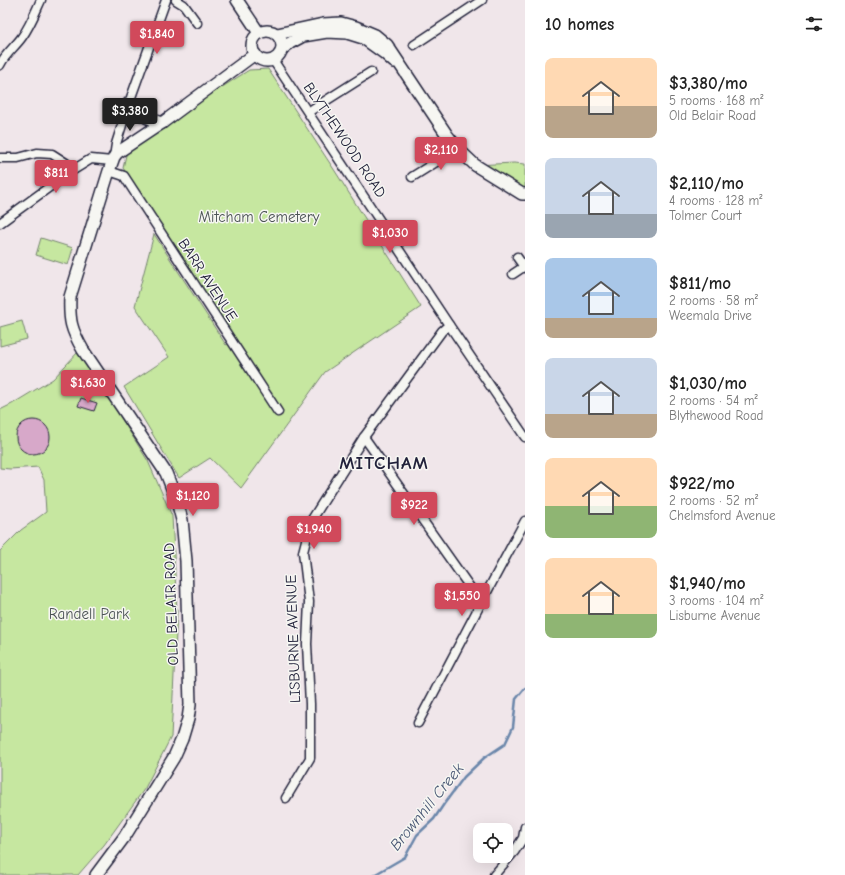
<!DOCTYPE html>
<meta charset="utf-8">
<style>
body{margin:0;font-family:"Comic Neue",sans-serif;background:#f6f6f6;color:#222;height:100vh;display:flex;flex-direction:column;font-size:15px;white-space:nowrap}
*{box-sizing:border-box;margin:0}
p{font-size:13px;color:#767676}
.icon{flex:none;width:22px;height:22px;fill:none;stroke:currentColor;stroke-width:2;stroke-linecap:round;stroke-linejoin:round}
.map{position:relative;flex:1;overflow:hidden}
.side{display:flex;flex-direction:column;background:#fff;width:320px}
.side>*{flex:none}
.tools{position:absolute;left:473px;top:823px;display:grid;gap:8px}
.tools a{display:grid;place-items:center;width:40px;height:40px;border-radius:8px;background:#fff;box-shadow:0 4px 16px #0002;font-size:20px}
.price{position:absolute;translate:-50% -34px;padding:0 9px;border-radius:4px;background:#d1495b;color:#fff;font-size:13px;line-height:26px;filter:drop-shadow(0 1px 2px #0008)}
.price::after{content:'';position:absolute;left:50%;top:24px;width:12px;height:9px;margin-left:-6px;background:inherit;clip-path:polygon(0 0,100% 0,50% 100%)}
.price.selected{background:#222;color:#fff}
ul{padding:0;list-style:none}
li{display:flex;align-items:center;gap:12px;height:100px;padding:0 20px}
li span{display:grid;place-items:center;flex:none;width:112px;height:80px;border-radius:8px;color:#555}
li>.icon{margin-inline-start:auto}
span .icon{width:48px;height:48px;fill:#fffc;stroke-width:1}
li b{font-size:17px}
h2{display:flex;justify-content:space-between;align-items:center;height:48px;padding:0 20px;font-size:17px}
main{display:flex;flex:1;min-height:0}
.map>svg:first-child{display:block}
</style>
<main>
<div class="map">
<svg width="525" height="875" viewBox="0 0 525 875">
<rect width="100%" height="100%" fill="#f0e6ea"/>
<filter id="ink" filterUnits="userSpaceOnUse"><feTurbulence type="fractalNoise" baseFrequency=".025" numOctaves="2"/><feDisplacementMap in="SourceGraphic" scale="8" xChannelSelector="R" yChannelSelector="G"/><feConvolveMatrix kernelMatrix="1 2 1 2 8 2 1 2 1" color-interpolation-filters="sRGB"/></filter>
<g filter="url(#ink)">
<g fill="#c6e7a0" stroke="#74846e">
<path d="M 268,69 L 335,171 L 421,307 L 325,372 L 241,488 L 210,458 L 179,478 L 124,387 L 169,357 L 135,306 L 154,234 L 226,345 L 234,340 L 123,168 L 127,151 L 164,124 L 249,70 Z"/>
<path d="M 514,163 L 525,164 L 525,194 L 475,165 Z"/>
<path d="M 41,238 L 73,248 L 68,265 L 36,255 Z"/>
<path d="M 22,321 L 27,339 L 0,346 L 0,327 Z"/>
<path d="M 78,352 L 106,394 L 148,461 L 172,516 L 177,612 L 171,737 L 145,788 L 104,845 L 78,875 L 0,875 L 0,551 L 21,530 L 46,512 L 44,480 L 38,467 L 10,469 L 0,468 L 0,410 L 12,404 L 53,379 Z"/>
</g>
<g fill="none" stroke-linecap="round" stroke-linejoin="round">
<path stroke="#6a86aa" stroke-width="2.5" d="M 374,875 L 405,857 L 417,835 L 434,819 L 444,804 L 464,777 L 484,758 L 505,744 L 513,727 L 516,699 L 525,688"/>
</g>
<g fill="#d7a8c9" stroke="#22223b">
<path d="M 81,398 L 97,403 L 94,411 L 78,406 Z"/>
<circle cx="33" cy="437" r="17"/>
</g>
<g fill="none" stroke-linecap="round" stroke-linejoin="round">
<g stroke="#22223b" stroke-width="11">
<g id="street">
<path d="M 176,0 L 184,5 L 197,23"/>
<path d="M 414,45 L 482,0"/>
<path d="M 273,60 L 449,325 L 525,437"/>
<path d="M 0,65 C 5,54 15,47 22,37 C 30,26 35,13 41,0"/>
<path d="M 308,112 L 371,72"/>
<path d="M 114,157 L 116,144 L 129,103 L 166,0"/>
<path d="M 0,158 L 18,158 L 37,153 L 52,154 L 66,163 L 70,172"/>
<path d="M 109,171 L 124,176 L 278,412"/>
<path d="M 412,177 L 444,157 L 455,145"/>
<path d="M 0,223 L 70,172 L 91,159 L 112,161"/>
<path d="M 517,257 L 524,267"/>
<path d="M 513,274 L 525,266"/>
<path d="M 364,437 L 481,603"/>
<path d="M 418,723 L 481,603 L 525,521"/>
<path d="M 286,798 L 310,758 L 310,704 L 307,644 L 309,602 L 303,552 L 311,521 L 364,437 L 442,331 L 449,325"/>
<path d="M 494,875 L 514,852 L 523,838 L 525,827"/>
</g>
</g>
<g stroke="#22223b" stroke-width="14">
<g id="secondary">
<path d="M 237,0 L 259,33"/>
<circle cx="267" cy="46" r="15"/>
<path d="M 277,34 L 323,24 L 341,23 L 356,27 L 375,35 L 387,45 L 447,135 L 458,149 L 475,165 L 522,194 L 525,194"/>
<path d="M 282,49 L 290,43 L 303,36 L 327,32 L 347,33 L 363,38 L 384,53 L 394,62"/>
<path d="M 129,103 C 140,115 146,118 162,123"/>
<path d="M 96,875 L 125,836 L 174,757 L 182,739 L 188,719 L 190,705 L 186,561 L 182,520 L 177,501 L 166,473 L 83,350 C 71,329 69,321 70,297 L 109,171 L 114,157 L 117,153 L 162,123 L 255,54"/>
</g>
</g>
<use href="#street" stroke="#f6f6f2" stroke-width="8"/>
<use href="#secondary" stroke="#f6f6f2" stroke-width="11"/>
</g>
</g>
<g text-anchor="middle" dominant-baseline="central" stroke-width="3" stroke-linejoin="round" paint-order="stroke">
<g font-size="15" fill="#22223b" stroke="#f6f6f2">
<text transform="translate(345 140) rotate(56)">BLYTHEWOOD ROAD</text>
<text transform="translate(208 280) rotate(57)">BARR AVENUE</text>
<text transform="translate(171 604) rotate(-92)">OLD BELAIR ROAD</text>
<text transform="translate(293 639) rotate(-92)">LISBURNE AVENUE</text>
</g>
<g font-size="15" fill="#4b5354" stroke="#f6f6f2">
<text x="259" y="217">Mitcham Cemetery</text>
<text x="89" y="614">Randell Park</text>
</g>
<g font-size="16" font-style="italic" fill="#465472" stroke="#f6f6f2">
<text transform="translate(427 807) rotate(-51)">Brownhill Creek</text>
</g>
<g font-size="19" font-weight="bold" letter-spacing="1" fill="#22223b" stroke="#f6f6f2">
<text x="384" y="463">MITCHAM</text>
</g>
</g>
</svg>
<div class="tools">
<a><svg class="icon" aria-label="locate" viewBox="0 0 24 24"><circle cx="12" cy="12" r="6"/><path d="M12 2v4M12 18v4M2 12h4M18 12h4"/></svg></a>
</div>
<b class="price" style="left:157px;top:55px">$1,840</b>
<b class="price selected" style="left:130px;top:132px">$3,380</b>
<b class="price" style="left:441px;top:171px">$2,110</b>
<b class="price" style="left:56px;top:194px">$811</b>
<b class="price" style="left:390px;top:254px">$1,030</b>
<b class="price" style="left:88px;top:404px">$1,630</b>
<b class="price" style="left:193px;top:517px">$1,120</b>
<b class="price" style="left:414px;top:526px">$922</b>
<b class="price" style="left:314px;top:550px">$1,940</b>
<b class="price" style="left:462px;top:617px">$1,550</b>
</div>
<section class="side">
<h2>10 homes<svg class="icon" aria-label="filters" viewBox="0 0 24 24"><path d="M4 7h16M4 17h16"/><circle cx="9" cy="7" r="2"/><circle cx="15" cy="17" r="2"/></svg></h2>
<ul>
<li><span style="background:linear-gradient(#ffd9b3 60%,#b9a48a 0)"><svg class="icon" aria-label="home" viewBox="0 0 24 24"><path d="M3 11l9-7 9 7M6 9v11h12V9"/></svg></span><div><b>$3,380/mo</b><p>5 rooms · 168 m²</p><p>Old Belair Road</p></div></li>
<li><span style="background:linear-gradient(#c9d6e8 70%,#9aa5b1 0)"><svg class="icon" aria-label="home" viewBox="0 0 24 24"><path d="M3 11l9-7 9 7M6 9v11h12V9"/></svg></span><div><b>$2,110/mo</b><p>4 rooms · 128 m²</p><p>Tolmer Court</p></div></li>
<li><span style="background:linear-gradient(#a9c7e8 75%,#b9a48a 0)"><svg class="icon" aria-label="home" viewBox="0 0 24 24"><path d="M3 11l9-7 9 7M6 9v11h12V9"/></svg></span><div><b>$811/mo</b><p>2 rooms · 58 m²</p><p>Weemala Drive</p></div></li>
<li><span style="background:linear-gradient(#c9d6e8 70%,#b9a48a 0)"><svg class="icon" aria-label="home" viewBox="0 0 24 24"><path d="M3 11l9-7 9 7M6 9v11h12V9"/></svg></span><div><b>$1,030/mo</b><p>2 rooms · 54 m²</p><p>Blythewood Road</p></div></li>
<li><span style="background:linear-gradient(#ffd9b3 60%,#8fb573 0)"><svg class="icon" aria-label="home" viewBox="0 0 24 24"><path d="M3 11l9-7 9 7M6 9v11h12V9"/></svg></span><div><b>$922/mo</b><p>2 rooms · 52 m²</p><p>Chelmsford Avenue</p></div></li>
<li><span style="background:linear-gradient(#ffd9b3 70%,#8fb573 0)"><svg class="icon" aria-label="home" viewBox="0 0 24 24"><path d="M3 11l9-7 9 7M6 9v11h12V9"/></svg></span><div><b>$1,940/mo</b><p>3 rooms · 104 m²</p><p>Lisburne Avenue</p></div></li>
</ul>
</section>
</main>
